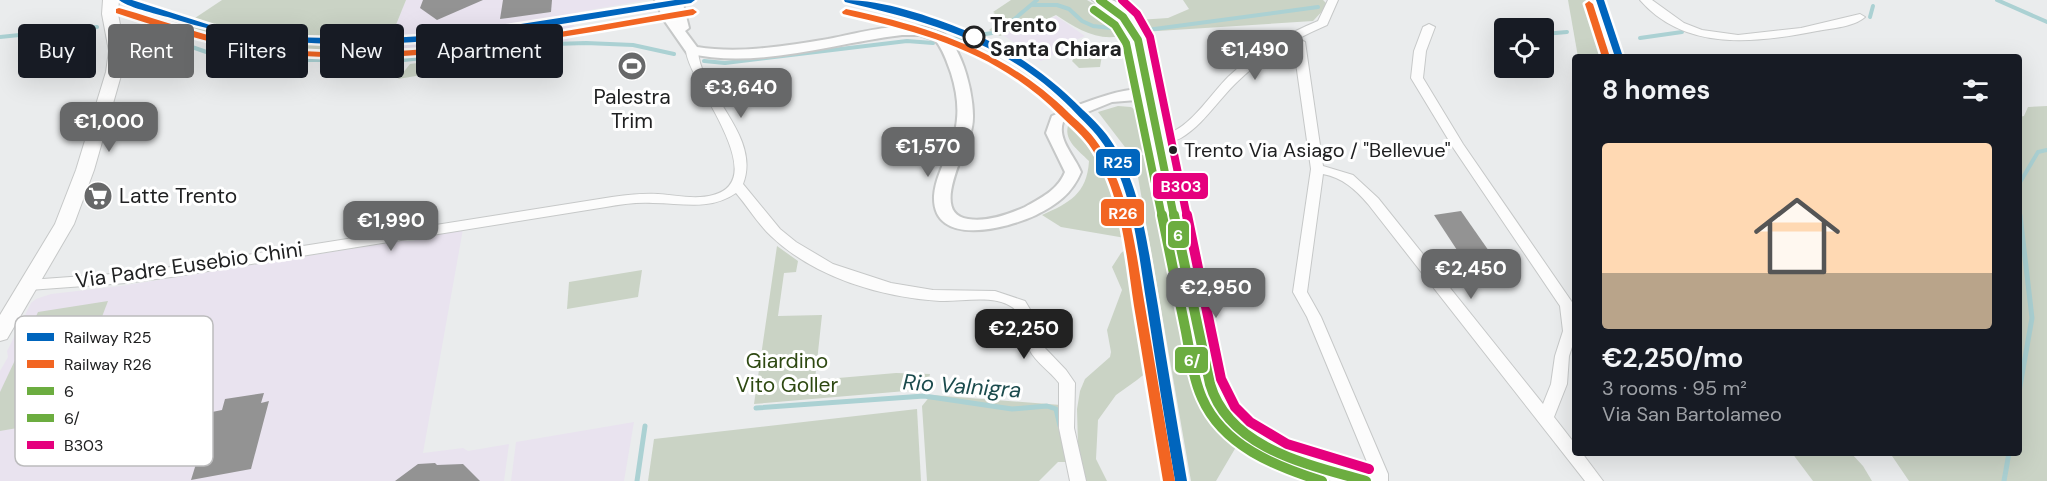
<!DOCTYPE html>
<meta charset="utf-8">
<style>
body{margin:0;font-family:"DM Sans",sans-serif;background:#242831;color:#f1f3f6;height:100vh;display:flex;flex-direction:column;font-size:22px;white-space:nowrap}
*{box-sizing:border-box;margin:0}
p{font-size:20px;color:#9ea1a6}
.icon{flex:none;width:33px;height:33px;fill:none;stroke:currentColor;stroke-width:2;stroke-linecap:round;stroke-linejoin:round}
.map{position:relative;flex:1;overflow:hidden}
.drawer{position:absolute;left:1572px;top:54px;width:450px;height:402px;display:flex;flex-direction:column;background:#171b24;border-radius:6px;box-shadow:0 6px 24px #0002}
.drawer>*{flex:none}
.guide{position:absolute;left:18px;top:24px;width:570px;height:54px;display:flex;gap:12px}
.fabs{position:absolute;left:1494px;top:18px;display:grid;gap:12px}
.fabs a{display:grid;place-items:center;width:60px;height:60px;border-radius:6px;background:#171b24;box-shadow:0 6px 24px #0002;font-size:30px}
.price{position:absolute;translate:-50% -51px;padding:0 14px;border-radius:12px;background:#676869;color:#fff;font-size:20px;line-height:39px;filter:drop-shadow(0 2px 3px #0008)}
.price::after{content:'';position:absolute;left:50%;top:36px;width:18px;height:14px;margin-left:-9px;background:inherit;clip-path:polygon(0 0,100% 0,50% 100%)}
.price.active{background:#222;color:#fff}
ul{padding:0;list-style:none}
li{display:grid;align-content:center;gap:12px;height:318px;padding:0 30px}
li span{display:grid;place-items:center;height:186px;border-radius:6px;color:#555}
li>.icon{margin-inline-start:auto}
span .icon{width:108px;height:108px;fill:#fffc;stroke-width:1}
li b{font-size:26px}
h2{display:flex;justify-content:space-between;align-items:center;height:72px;padding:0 30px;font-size:26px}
.pill{padding:0 21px;border-radius:6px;background:#171b24;box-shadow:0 6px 24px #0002;font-size:21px;line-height:54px}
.pill.active{background:#676869;color:#fff}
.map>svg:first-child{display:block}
</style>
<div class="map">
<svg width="2047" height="481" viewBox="0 0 2047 481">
<rect width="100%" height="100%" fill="#eaeced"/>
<g fill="#e9e3ef">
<path d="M 406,0 L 647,0 L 579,12 L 568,41 L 385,52 Z"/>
<path d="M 1056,16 L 1085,36 L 1063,46 L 1065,49 L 1041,61 L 1003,35 L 1029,23 L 1044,22 Z"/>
<path d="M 463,229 L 423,453 L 463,448 L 468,451 L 509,444 L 504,481 L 0,481 L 0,371 L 8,357 L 7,351 L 31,303 L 36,299 L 51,294 L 121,286 L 400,241 L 414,241 L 416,237 Z"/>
<path d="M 634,422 L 624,481 L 511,481 L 516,442 Z"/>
</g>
<g fill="#cad3c5">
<path d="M 222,0 L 406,0 L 385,52 L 267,52 L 209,41 L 177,30 Z"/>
<path d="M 1011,0 L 1087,0 L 1107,12 L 1127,34 C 1101,44 1077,29 1056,15 L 1043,21 L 1030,22 L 1000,36 L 989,30 L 1000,21 L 990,16 L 995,13 L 993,12 Z"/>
<path d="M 1183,0 L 1323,0 L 1328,5 L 1313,21 L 1142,32 L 1138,20 L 1168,18 L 1189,9 Z"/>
<path d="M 1568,0 L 1590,0 L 1609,57 L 1578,57 Z"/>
<path d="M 1096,49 L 1102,55 L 1100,67 L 1079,68 L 1072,61 L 1078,53 Z"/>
<path d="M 488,54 L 487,64 L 398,79 L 410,64 Z"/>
<path d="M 1118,106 L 1131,107 L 1142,115 L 1147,153 L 1128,151 L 1098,112 Z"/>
<path d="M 2047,106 L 2047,481 L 1909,481 L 1890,453 L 2019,453 L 2019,117 L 2024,116 L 2028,107 Z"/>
<path d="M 1085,118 L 1108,153 L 1137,240 L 1061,227 L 1042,215 C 1069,203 1087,194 1089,161 C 1078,150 1062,139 1069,123 Z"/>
<path d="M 1134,154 L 1151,156 L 1194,371 C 1204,409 1209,418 1236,447 L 1216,481 L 1191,481 Z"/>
<path d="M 777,246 L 798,261 L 796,272 L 784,273 L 778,316 L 822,315 L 815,380 L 896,373 L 930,374 L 926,392 L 906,391 L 754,404 Z"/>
<path d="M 1125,250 L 1136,259 L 1134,264 L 1138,289 L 1137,309 L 1145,333 L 1149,367 L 1147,372 L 1137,380 L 1116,395 L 1098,420 L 1096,459 L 1107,481 L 1085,481 L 1078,446 L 1077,409 L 1080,391 L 1085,379 L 1110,357 L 1111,352 L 1107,330 L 1122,290 L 1112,267 L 1121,253 Z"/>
<path d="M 642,270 L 638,297 L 567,309 L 569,282 Z"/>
<path d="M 108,301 L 100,322 L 28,334 L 38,312 Z"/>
<path d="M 98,327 L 58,421 L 0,431 L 0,392 L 25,339 Z"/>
<path d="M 931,395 L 1061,405 L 1069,462 L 1058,462 L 1039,481 L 927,481 L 922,406 Z"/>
<path d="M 917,409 L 921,481 L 648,481 L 654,439 Z"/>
<path d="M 1792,453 L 1851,453 L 1863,466 L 1872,481 L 1813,481 Z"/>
</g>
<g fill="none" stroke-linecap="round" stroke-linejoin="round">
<g stroke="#abd1d3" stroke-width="4">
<path d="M 1997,0 L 2047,22"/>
<path d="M 1033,5 L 1057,5 L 1069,9 L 1082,21 L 1093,26 L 1119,29"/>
<path d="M 1870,17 L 1873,6"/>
<path d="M 143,30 L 215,55 L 244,60 L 404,60 L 554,44 L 586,43 L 633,45 L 674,54"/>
<path d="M 1147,30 L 1318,7"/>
<path d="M 1544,34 L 1567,32"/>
<path d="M 0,37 L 97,27"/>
<path d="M 1640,38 L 1682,32"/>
<path d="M 952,39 L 999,32 L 1037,0"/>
<path d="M 704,61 L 725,63 L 907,41 L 933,43"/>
<path d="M 2019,184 L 2038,152 L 2047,150"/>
<path d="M 2019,210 L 2020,217"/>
</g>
<g stroke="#abd1d3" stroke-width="5">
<path d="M 2019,392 L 2032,318 L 2020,215"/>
<path d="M 756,408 L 924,396 L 1012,409 L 1047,406 L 1056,409 L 1060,426"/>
<path d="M 637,481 L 645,426"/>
<path d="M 2004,481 L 2009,453"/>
</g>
</g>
<g fill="#939393">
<path d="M 423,0 L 483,0 L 437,20 L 420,8 Z"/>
<path d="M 503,0 L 552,0 L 551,12 L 500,19 Z"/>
<path d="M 1461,211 L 1505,274 L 1476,279 L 1434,215 Z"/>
<path d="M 264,393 L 261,403 L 269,401 L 251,469 L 191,480 L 212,412 L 222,410 L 225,399 Z"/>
<path d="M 435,463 L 437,465 L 463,464 L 480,481 L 395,481 L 418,464 Z"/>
</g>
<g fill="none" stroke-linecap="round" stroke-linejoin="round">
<g stroke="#c6c8c8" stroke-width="2">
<g id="minor">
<path d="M 1328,0 L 1338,0 L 1327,25 C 1294,39 1263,57 1237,82 C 1218,100 1204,124 1181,138 C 1174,142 1161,143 1154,141 L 1152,138 L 1154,135 C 1159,134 1167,134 1172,132 C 1193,123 1212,93 1228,77 C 1254,52 1286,34 1318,21 Z"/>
<path d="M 1640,0 L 1652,0 L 1684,23 L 1702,30 L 1738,35 L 1801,28 L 1860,14 L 1865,17 C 1854,27 1832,28 1817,31 C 1757,43 1685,52 1640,0 Z"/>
<path d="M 1429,24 L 1435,27 L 1426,51 L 1423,78 L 1463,144 L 1574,305 L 1575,338 L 1569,356 L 1567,384 L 1554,417 L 1575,444 L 1575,453 L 1582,453 L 1603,481 L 1585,481 L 1368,204 C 1355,189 1343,178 1323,174 L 1307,292 L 1321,317 L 1388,474 L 1388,481 L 1372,481 L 1372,474 L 1307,317 L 1293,292 L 1311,169 L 1293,42 L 1299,39 L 1305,42 L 1323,166 L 1353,175 L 1378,198 L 1543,404 L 1551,384 L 1555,356 L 1563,331 L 1560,306 L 1454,149 L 1411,78 L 1414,51 L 1423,27 Z"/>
<path d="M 692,47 L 698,50 C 699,92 762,135 743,184 L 780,229 L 796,242 L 833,264 L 891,283 L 933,290 L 995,291 L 1025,301 L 1034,316 L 1043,346 L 1066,370 L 1075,383 L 1074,428 L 1086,481 L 1070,481 L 1059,428 L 1059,383 C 1050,371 1036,363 1029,349 C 1023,336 1025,316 1012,307 C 993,294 961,302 940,301 C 881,297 815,278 771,236 C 758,224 748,207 736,193 C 710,211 683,203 653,203 C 638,202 622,204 606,207 L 171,277 L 126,283 L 29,290 L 24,289 L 22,285 L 24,281 L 29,280 L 126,273 L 171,267 L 612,197 C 627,195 642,193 658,194 C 675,195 696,200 713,195 C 774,179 687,81 686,50 Z"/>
</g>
</g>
<g stroke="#c6c8c8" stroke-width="4">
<path id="tertiary" d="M 655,0 L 682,0 L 689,28 L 685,31 L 697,47 C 740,54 785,46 828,39 C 859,33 910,18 940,32 C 963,43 977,104 972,127 C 969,147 928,214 968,219 C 987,222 1007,215 1025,207 C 1041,198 1058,190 1065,172 L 1046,133 L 1052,116 C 1070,108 1142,77 1156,94 L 1149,99 L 1112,102 L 1063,122 C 1057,140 1075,156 1081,172 C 1072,194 1056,205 1036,215 C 1009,228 932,249 934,196 C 935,181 942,167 948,153 C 960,125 960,102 951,73 C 947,62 943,49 935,40 L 920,35 L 902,35 C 833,43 757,70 687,53 L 664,20 Z"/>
</g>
<g stroke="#c6c8c8" stroke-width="2">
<g id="secondary">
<path d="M 103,0 L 119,0 L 118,14 L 125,51 L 122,72 L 94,170 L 74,224 L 7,339 L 0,341 L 0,315 L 55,224 L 76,170 L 106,72 L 109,51 L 102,14 Z"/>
<path d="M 1092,0 C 1098,0 1106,0 1112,0 C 1127,6 1140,25 1146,40 L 1223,392 C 1260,450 1315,453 1374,474 L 1378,481 C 1363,481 1346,481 1331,481 C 1316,479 1300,472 1287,466 C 1232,445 1209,422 1194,365 L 1130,40 L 1118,20 Z"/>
</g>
</g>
<use href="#minor" fill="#fcfcfc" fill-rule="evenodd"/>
<use href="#tertiary" fill="#fcfcfc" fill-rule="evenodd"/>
<use href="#secondary" fill="#fcfcfc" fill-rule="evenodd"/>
<g stroke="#fff" stroke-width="12">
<path id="bus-1-far1" d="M 1100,0 L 1123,17 L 1138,40 L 1174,217"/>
</g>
<g stroke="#fff" stroke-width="14">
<path id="bus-1" d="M 1174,215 L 1210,384 C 1229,449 1310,465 1366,481"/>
</g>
<g stroke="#fff" stroke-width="12">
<path id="bus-2-far1" d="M 1094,10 L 1115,25 L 1126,43 L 1162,217"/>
</g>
<g stroke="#fff" stroke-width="14">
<path id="bus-2" d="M 1162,215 C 1170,254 1178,293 1186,332 C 1190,353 1193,378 1202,398 C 1223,446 1275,466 1322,481"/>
</g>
<g stroke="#fff" stroke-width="12">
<path id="bus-3-far1" d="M 1122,0 L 1137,14 L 1150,37 L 1187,217"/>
</g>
<g stroke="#fff" stroke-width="14">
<path id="bus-3" d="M 1187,215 L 1221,379 L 1235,407 L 1250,422 L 1287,444 L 1369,469"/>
</g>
<use href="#bus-1-far1" stroke="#6cad40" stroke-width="8"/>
<use href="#bus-1" stroke="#6cad40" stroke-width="10"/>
<use href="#bus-2-far1" stroke="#6cad40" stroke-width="8"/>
<use href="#bus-2" stroke="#6cad40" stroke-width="10"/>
<use href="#bus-3-far1" stroke="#e5007d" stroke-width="8"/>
<use href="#bus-3" stroke="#e5007d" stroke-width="10"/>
<g stroke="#fff" stroke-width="5">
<g id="rail-1">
<path d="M 119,0 L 132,0 L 213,26 L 287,37 L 372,39 L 457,34 L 675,0 L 695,0 L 691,3 C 521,29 343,72 174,19 C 159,14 131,9 119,0 Z"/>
<path d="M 844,0 C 885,0 929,16 967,31 C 1012,49 1049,76 1083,110 C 1094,120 1105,131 1113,144 C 1143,192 1148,251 1158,306 C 1167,364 1177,423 1187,481 L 1175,481 C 1165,423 1156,365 1147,306 C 1138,253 1134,192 1104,145 C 1095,131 1082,120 1071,108 C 1005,42 933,23 845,2 Z"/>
<path d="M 1596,0 L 1604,0 L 1623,57 L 1615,57 Z"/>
</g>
</g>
<g stroke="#fff" stroke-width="5">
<g id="rail-2">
<path d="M 1589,1 L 1593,4 L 1610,57 L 1602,57 L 1585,4 Z"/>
<path d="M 119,8 C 168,22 214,40 264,47 C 401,66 557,32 693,9 L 697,12 L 693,15 C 556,37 404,71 265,52 C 214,46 165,29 116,13 L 116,9 Z"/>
<path d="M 846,9 C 931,27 1006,51 1069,113 C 1081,124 1094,135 1102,150 C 1131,196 1136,254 1145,306 C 1155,365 1165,423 1175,481 L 1163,481 C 1153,423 1144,364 1134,306 C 1126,254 1122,194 1092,149 C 1084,136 1072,127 1061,116 C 997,52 928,34 843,14 L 842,12 Z"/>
</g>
</g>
<use href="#rail-1" fill="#0065bd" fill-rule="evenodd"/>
<use href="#rail-2" fill="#f26522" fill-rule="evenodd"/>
</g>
<defs>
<g id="stadium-disc" transform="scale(1.5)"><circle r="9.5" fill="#676869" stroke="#fff"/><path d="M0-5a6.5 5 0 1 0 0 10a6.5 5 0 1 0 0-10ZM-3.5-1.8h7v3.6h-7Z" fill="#fff"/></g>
<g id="supermarket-disc" transform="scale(1.5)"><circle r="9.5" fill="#676869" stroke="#fff"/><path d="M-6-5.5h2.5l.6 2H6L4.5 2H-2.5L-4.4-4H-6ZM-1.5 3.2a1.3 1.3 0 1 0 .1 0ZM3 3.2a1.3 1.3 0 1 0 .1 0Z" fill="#fff"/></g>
</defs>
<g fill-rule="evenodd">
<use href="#stadium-disc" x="632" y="66"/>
<use href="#supermarket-disc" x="98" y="196"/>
</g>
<circle fill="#fff" stroke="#202122" stroke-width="3" cx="974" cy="37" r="10"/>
<circle fill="#202122" stroke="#fff" stroke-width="2" cx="1173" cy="150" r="5"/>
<g text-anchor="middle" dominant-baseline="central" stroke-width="6" stroke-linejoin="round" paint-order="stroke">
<g font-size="20" fill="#202122" stroke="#fff" text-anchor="start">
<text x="1184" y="150">Trento Via Asiago / "Bellevue"</text>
</g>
<g font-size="21" font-weight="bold" fill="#202122" stroke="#fff" text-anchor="start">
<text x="990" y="25">Trento<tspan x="990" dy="24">Santa Chiara</tspan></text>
</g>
<g font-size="21" fill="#202122" stroke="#fff">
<text x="632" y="97">Palestra<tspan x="632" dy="24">Trim</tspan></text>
<text x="119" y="196" text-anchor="start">Latte Trento</text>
</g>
<g font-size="21" fill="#202122" stroke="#fff">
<text transform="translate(189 265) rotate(-8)">Via Padre Eusebio Chini</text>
</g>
<g font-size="21" fill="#2e4912" stroke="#fff">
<text x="787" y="361">Giardino<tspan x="787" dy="24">Vito Goller</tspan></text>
</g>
<g font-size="22" font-style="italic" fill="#1b4b4d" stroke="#fff">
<text transform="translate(962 386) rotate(4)">Rio Valnigra</text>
</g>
</g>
<rect x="15" y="316" width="198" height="150" rx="9" fill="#fff" stroke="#bcbcbd" stroke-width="1.5"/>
<rect x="27" y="333" width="27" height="8" fill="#0065bd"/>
<rect x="27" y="360" width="27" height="8" fill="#f26522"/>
<rect x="27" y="387" width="27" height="8" fill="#6cad40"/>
<rect x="27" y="414" width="27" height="8" fill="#6cad40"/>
<rect x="27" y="441" width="27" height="8" fill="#e5007d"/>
<g font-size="16" fill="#202122">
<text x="64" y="343">Railway R25</text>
<text x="64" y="370">Railway R26</text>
<text x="64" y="397">6</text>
<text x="64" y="424">6/</text>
<text x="64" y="451">B303</text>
</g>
<g stroke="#fff" stroke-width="2">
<rect x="1095" y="148" width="46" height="29" rx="6" fill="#0065bd"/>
<rect x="1152" y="172" width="57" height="28" rx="6" fill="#e5007d"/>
<rect x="1100" y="198" width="45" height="29" rx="6" fill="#f26522"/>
<rect x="1167" y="220" width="23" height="29" rx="6" fill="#6cad40"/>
<rect x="1174" y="346" width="35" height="28" rx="6" fill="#6cad40"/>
</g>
<g font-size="16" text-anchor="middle" font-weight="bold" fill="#fff">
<text x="1118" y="168">R25</text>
<text x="1181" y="192">B303</text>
<text x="1123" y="219">R26</text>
<text x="1178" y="241">6</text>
<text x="1192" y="366">6/</text>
</g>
</svg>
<div class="fabs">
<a><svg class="icon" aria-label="locate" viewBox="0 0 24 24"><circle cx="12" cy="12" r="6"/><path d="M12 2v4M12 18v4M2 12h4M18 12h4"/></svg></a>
</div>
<b class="price" style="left:1255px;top:81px">€1,490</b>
<b class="price" style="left:741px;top:119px">€3,640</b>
<b class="price" style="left:109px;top:153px">€1,000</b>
<b class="price" style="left:928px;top:178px">€1,570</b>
<b class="price" style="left:391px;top:252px">€1,990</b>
<b class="price" style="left:1471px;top:300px">€2,450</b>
<b class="price" style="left:1216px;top:319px">€2,950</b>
<b class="price active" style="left:1024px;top:360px">€2,250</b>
<div class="guide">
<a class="pill">Buy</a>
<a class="pill active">Rent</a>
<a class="pill">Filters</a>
<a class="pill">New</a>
<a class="pill">Apartment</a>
</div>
<section class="drawer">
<h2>8 homes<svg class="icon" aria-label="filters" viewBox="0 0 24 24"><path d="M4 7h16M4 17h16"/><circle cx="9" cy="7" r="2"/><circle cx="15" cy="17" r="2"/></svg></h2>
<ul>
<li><span style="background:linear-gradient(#ffd9b3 70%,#b9a48a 0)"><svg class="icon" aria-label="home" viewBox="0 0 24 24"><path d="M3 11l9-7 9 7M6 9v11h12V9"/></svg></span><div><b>€2,250/mo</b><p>3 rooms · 95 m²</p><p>Via San Bartolameo</p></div></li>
</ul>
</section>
</div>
